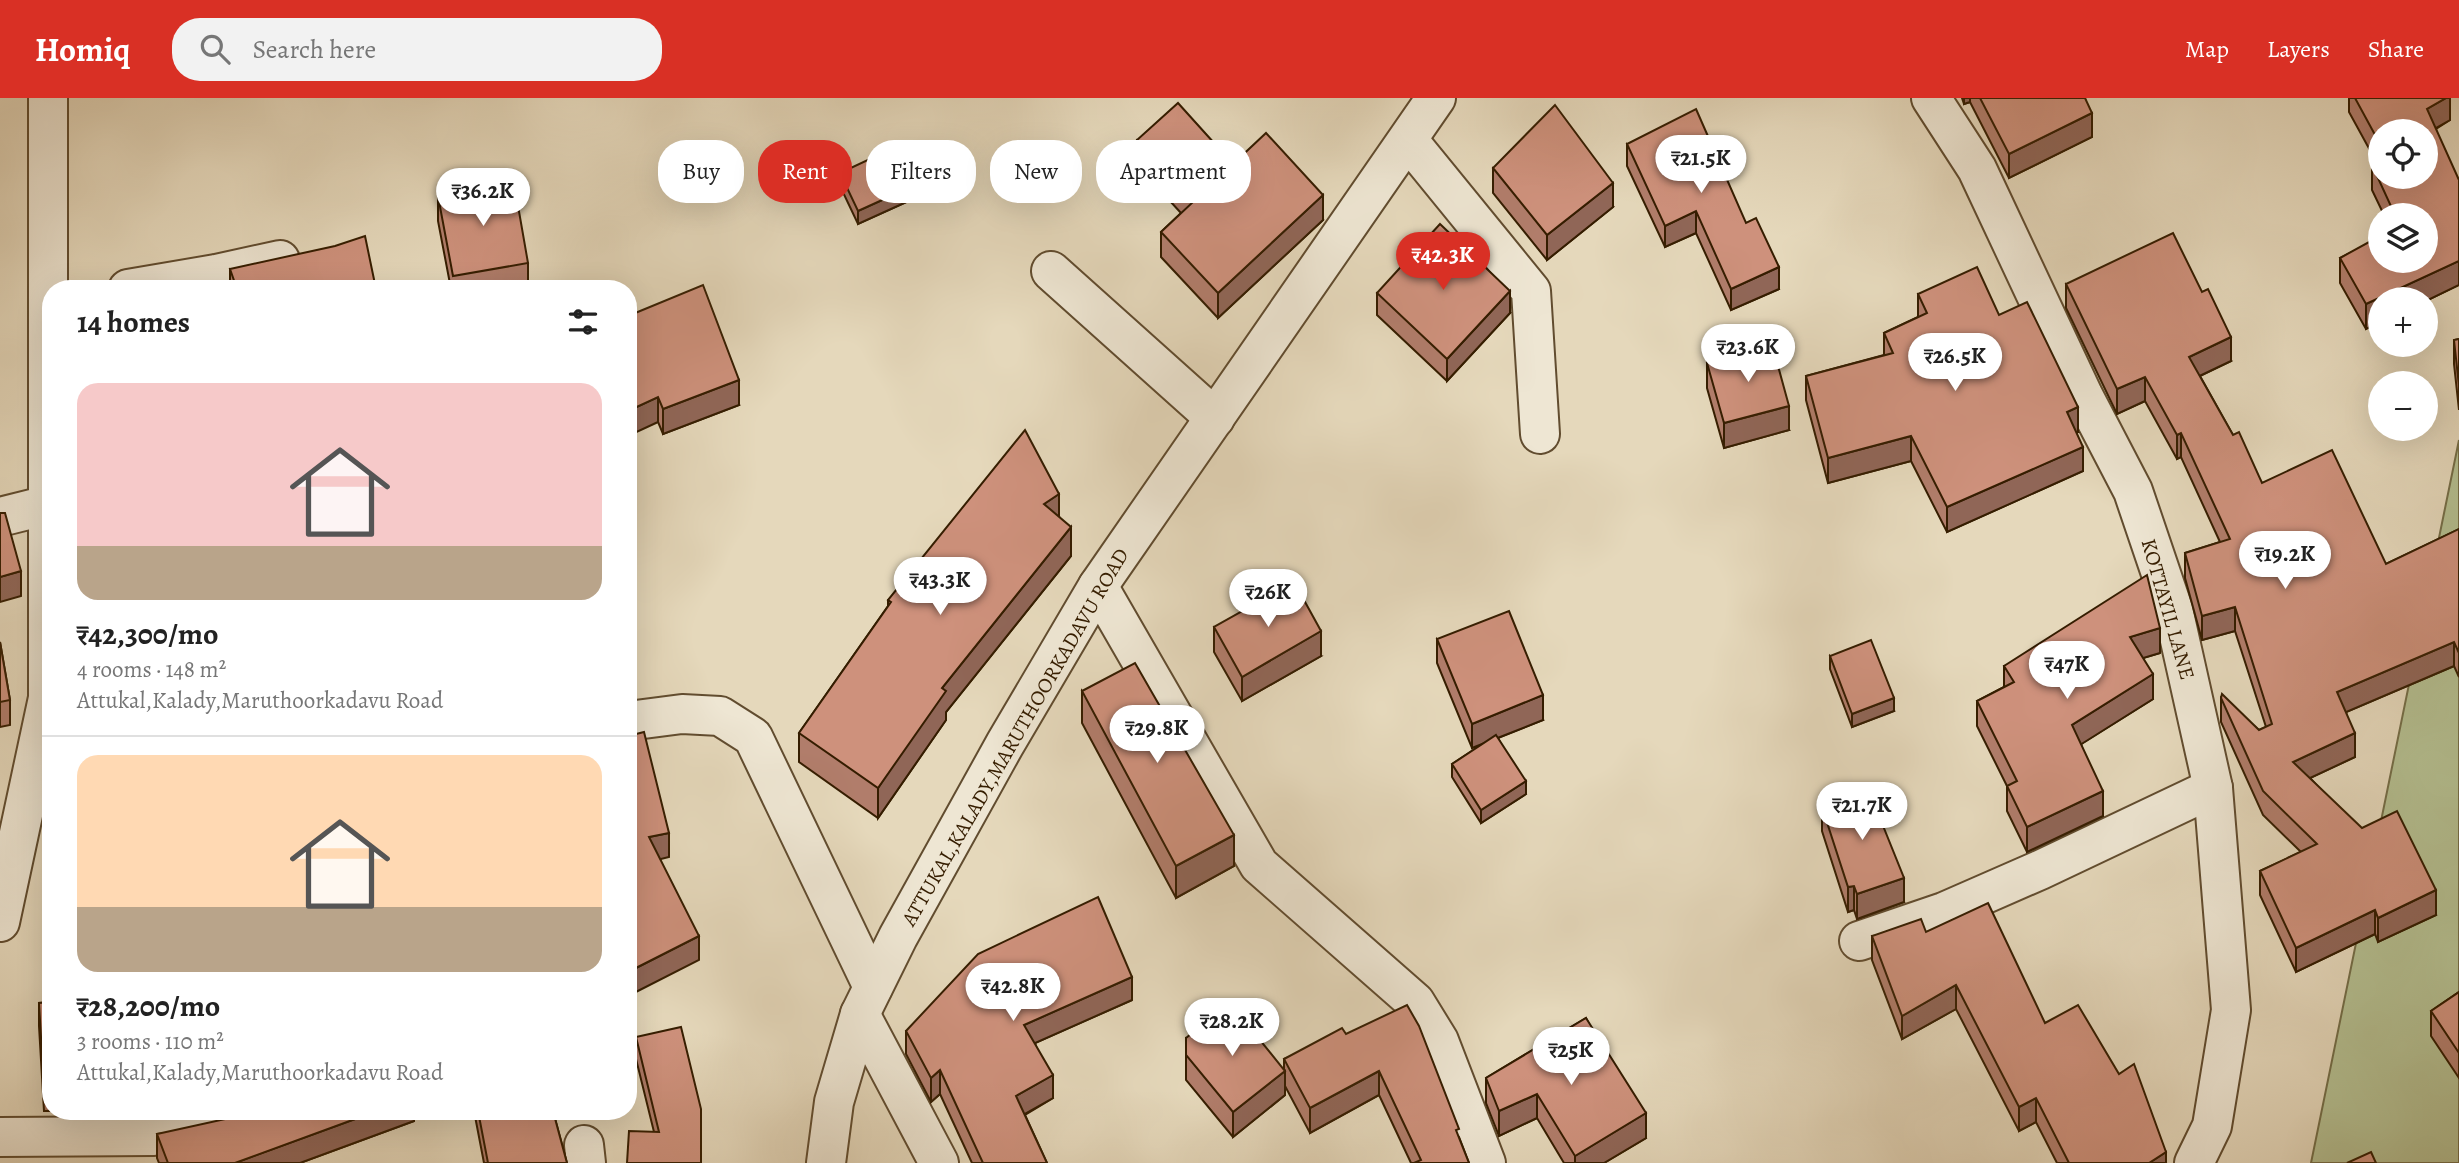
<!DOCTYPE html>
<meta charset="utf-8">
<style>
body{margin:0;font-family:Alegreya,serif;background:#f2f2f2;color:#222;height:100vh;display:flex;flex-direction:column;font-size:26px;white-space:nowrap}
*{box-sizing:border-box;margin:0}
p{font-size:23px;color:#767676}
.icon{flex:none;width:38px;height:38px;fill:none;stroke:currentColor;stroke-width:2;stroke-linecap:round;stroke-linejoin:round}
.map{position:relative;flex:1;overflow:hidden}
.side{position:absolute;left:42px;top:182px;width:595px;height:840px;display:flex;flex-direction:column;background:#fff;border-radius:28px;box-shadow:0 7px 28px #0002}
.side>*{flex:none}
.guide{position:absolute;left:658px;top:42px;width:665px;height:63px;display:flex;gap:14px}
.tools{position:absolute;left:2368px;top:21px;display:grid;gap:14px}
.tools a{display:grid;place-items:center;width:70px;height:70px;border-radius:50%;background:#fff;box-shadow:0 7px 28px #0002;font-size:35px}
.price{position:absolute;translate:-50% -60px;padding:0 16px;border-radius:24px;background:#fff;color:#222;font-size:23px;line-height:46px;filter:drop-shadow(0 2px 4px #0008)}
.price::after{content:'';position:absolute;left:50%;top:42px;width:21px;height:16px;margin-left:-10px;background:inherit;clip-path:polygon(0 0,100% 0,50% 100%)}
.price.selected{background:#d93025;color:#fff}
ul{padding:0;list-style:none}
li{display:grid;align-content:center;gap:14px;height:371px;padding:0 35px}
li+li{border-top:2px solid #e0e0e0}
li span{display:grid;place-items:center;height:217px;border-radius:21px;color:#555}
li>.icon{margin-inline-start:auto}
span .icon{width:126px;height:126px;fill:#fffc;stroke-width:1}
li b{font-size:30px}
h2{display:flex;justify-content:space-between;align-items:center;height:84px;padding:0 35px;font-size:30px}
.pill{padding:0 24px;border-radius:28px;background:#fff;box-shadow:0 7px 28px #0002;font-size:24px;line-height:63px}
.pill.selected{background:#d93025;color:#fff}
header{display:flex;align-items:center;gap:42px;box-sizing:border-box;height:98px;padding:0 35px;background:#d93025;color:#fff}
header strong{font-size:33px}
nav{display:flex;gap:38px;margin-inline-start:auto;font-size:24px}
.search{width:490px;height:63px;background:#f2f2f2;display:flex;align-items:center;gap:18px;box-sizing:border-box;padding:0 24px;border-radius:28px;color:#767676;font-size:26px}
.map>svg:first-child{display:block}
</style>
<header>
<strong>Homiq</strong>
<div class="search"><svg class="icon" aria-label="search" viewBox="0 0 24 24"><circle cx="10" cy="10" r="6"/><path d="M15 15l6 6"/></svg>Search here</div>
<nav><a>Map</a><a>Layers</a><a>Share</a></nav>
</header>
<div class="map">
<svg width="2459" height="1065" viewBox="0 0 2459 1065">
<rect width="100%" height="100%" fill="#e5d8bb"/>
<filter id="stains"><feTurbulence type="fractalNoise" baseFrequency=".00286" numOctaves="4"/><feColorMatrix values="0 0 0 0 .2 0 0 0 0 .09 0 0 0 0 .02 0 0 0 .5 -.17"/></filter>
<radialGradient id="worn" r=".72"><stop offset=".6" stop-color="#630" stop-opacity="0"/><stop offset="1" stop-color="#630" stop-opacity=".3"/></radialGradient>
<path fill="#b4bf91" stroke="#746e48" stroke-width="2" d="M 2459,342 L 2459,1065 L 2311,1065 Z"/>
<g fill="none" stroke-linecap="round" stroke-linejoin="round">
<g stroke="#614c2f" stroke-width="42">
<g id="minor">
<path d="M 1931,0 L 1977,71 L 2083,297 L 2133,393 L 2173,511 L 2213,690 L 2231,912 L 2212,1028 L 2194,1065"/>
<path d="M 1408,42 L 1531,193 L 1540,336"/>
<path d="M 1051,173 L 1215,320"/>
<path d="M 128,191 L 216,176 L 280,162"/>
<path d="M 0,419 L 48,407"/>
<path d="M 1098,488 L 1259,767 L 1415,904 L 1439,943 L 1486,1065"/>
<path d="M 628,623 L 682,616 L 720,618 L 753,639 L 873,889"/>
<path d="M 0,824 L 48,600 L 48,0"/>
<path d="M 1859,843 L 1944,814 L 2040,772 L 2213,690"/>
<path d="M 860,916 L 939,1065"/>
<path d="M 0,1039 L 154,1038 L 269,1013"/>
<path d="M 584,1047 L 586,1065"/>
<path d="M 826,1065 L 834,1004 L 860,916 L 898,839 L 1005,646 L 1098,488 L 1436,0"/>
</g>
</g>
<use href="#minor" stroke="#eee6d3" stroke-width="38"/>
</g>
<g fill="#b17d6b" stroke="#351d00" stroke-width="2" fill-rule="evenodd">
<path d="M 1962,0 L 2085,0 L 2092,39 L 2009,80 L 1970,4 L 1964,6 Z"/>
<path d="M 2349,0 L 2450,0 L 2450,22 L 2436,31 L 2459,187 L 2426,203 L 2426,201 L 2366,231 L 2340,185 L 2340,160 L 2426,117 L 2384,117 L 2372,92 L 2372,67 L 2377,65 L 2349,14 ZM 2380,33 L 2426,79 L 2380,79 Z"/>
<path d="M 1137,42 L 1233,66 L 1323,122 L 1218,220 L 1161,159 L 1161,134 L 1181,115 L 1137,67 Z"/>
<path d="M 1627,46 L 1746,125 L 1779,191 L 1731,212 L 1696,135 L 1665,149 L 1627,68 Z"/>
<path d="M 1493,70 L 1613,109 L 1547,162 L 1493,95 Z"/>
<path d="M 840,75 L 924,96 L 858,126 L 840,88 Z"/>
<path d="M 438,98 L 528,165 L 528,190 L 521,191 L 451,191 L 438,123 Z"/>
<path d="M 230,171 L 376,191 L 230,191 Z"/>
<path d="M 2066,186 L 2231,263 L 2200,278 L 2233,337 L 2262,385 L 2386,466 L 2459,431 L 2459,579 L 2454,568 L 2346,614 L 2355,659 L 2310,680 L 2436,817 L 2378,844 L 2375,836 L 2296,874 L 2260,797 L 2260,773 L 2301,754 L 2263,717 L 2221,624 L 2221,600 L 2259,632 L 2266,629 L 2235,533 L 2202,542 L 2185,480 L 2185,455 L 2220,444 L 2181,359 L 2177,361 L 2145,303 L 2117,316 L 2066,210 Z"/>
<path d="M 1377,195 L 1510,215 L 1447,283 L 1377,217 Z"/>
<path d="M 1918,196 L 1999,217 L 2078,334 L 2076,334 L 2083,373 L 1947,434 L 1911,363 L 1828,385 L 1806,302 L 1806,278 L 1884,257 L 1884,235 L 1918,219 Z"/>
<path d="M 628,218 L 739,307 L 663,336 L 658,324 Z"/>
<path d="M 2459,241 L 2459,312 L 2454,266 L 2454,242 Z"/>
<path d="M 1707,265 L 1789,332 L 1724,350 L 1707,290 Z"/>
<path d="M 1059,418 L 1071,458 L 946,614 L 946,622 L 878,720 L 799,664 L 799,635 L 888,508 L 888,502 Z"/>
<path d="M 1214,529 L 1321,558 L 1242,603 L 1214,554 Z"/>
<path d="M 1437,541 L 1543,622 L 1498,640 L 1526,696 L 1481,725 L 1452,679 L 1452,666 L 1484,645 L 1472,650 L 1437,565 Z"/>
<path d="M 0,544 L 10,602 L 10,627 L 0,629 Z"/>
<path d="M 2160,555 L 2143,560 L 2153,601 L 2081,646 L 2103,718 L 2027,754 L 2007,713 L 2007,688 L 1977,628 L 1977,603 L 2004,589 L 2004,568 Z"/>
<path d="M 1830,558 L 1894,613 L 1852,629 L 1830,571 Z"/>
<path d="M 1082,593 L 1234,768 L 1176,800 L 1082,625 Z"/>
<path d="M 1822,709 L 1904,804 L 1857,821 L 1854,812 L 1848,814 L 1822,733 Z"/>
<path d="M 1926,834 L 2045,925 L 2166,1065 L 2057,1065 L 2036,1024 L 2019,1033 L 1956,911 L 1902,941 L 1872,862 L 1872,838 Z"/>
<path d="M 2459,894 L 2459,980 L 2431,938 L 2431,913 Z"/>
<path d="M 1132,902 L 1035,945 L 1053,1000 L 1025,1017 L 1047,1065 L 972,1065 L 940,996 L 931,1004 L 906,956 L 906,933 Z"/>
<path d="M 51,904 L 51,1013 L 54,1013 L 44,1013 L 39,928 L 39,905 Z"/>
<path d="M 1586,920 L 1646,1040 L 1604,1065 L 1564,1065 L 1537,1020 L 1499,1038 L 1486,1005 L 1486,980 Z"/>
<path d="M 1346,936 L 1459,1039 L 1469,1065 L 1411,1065 L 1379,997 L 1310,1035 L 1285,988 L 1285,997 L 1233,1039 L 1186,982 L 1186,940 L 1284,971 L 1284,961 Z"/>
<path d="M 636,939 L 701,1065 L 654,1034 L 636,961 Z"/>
<path d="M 140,1013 L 165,1013 L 152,1016 L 141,1016 Z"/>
<path d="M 414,1013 L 414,1023 L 300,1065 L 159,1065 L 157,1060 L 157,1036 Z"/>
<path d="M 474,1013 L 553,1013 L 567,1065 L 484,1065 Z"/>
</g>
<g fill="#906657" stroke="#351d00" stroke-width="2">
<path d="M 1964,0 L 1970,0 L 1970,4 L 1964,6 Z"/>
<path d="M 2446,0 L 2450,0 L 2450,22 L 2427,35 L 2427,11 Z"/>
<path d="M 2092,15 L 2092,39 L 2009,80 L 2009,56 Z"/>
<path d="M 924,83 L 924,96 L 858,126 L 858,113 Z"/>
<path d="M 1613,85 L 1613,109 L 1547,162 L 1547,137 Z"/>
<path d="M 1323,97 L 1323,122 L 1218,220 L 1218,195 Z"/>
<path d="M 1696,113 L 1696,135 L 1665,149 L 1665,128 Z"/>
<path d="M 2459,163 L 2459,187 L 2426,203 L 2426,201 L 2380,201 L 2380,224 L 2366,231 L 2366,206 Z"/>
<path d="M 1779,169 L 1779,191 L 1731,212 L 1731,191 Z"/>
<path d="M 1510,193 L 1510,215 L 1447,283 L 1447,261 Z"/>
<path d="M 2231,239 L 2231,263 L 2189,283 L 2189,259 Z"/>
<path d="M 2145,279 L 2145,303 L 2117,316 L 2117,291 Z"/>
<path d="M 739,282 L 739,307 L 663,336 L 663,311 Z"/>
<path d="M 658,299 L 658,324 L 628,338 L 628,313 Z"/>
<path d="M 1789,308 L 1789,332 L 1724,350 L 1724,325 Z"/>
<path d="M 2078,309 L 2078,334 L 2067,339 L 2067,314 Z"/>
<path d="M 2181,335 L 2181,359 L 2177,361 L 2177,337 Z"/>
<path d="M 1911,338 L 1911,363 L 1828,385 L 1828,360 Z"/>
<path d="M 2083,349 L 2083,373 L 1947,434 L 1947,409 Z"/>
<path d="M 1059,396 L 1059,425 L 1044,406 Z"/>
<path d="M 1071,429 L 1071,458 L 946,614 L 946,622 L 878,720 L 878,690 L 942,590 Z"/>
<path d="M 21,473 L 21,498 L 0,504 L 0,479 Z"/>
<path d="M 2235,509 L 2235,533 L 2202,542 L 2202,518 Z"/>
<path d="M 2160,530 L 2160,555 L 2130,564 L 2130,539 Z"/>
<path d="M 1321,533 L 1321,558 L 1242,603 L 1242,579 Z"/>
<path d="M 2454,544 L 2454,568 L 2337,618 L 2337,594 Z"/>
<path d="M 2153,576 L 2153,601 L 2072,652 L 2072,627 Z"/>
<path d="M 1543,597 L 1543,622 L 1472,650 L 1472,626 Z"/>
<path d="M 1894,600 L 1894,613 L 1852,629 L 1852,616 Z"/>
<path d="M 2355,635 L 2355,659 L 2293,688 L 2293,664 Z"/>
<path d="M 1526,683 L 1526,696 L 1481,725 L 1481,712 Z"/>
<path d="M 2103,693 L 2103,718 L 2027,754 L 2027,729 Z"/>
<path d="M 669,735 L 669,759 L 649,764 L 649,739 Z"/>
<path d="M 1234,737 L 1234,768 L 1176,800 L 1176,768 Z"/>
<path d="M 1904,780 L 1904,804 L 1857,821 L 1857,796 Z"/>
<path d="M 1854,788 L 1854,812 L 1848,814 L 1848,789 Z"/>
<path d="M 2436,792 L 2436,817 L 2378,844 L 2378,820 Z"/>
<path d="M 2375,812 L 2375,836 L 2296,874 L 2296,850 Z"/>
<path d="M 699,838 L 699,862 L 628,898 L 628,874 Z"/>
<path d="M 1132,879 L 1132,902 L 1024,950 L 1024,927 Z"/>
<path d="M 1956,887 L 1956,911 L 1902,941 L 1902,918 Z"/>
<path d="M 940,972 L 940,996 L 931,1004 L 931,980 Z"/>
<path d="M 1285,973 L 1285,997 L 1233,1039 L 1233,1014 Z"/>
<path d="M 1379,973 L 1379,997 L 1310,1035 L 1310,1010 Z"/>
<path d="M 1053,977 L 1053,1000 L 1016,1021 L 1016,998 Z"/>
<path d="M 1537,996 L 1537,1020 L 1499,1038 L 1499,1013 Z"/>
<path d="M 2036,1000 L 2036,1024 L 2019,1033 L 2019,1009 Z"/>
<path d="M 152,1013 L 165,1013 L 152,1016 Z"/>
<path d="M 377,1013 L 414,1013 L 414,1023 L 300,1065 L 235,1065 Z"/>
<path d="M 1646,1015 L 1646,1040 L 1604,1065 L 1575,1065 L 1575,1058 Z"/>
<path d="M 2166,1054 L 2166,1065 L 2149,1065 Z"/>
</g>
<g fill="#ce917c" stroke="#351d00" stroke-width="2">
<path d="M 1980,0 L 2085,0 L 2092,15 L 2009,56 Z"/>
<path d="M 2355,0 L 2446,0 L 2427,11 L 2459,82 L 2459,163 L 2366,206 L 2340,160 L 2380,138 L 2380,163 L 2426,163 L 2426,117 L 2395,117 L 2372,67 L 2380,63 L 2380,79 L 2426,79 L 2426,33 L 2380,33 L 2380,46 Z"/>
<path d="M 1178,5 L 1233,66 L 1266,35 L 1323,97 L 1218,195 L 1161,134 L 1193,104 L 1137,42 Z"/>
<path d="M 1555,7 L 1613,85 L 1547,137 L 1493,70 Z"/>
<path d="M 1696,11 L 1746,125 L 1756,120 L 1779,169 L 1731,191 L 1696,113 L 1665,128 L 1627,46 Z"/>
<path d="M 906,44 L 924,83 L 858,113 L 840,75 Z"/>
<path d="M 513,79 L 528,165 L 453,178 L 438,98 Z"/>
<path d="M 1440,126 L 1510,193 L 1447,261 L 1377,195 Z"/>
<path d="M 2173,135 L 2202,194 L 2208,191 L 2231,239 L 2189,259 L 2233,337 L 2239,334 L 2262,385 L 2332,352 L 2386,466 L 2459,431 L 2459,555 L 2454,544 L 2337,594 L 2355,635 L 2293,664 L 2362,730 L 2397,713 L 2436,792 L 2378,820 L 2375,812 L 2296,850 L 2260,773 L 2317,746 L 2263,693 L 2221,600 L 2222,596 L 2259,632 L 2272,626 L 2235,509 L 2202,518 L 2185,455 L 2230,441 L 2181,335 L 2177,337 L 2145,279 L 2117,291 L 2066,186 Z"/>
<path d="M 365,138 L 376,191 L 237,191 L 230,171 L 335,148 Z"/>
<path d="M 1977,169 L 1999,217 L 2027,204 L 2078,309 L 2067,314 L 2083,349 L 1947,409 L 1911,338 L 1828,360 L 1806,278 L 1893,255 L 1884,235 L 1927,215 L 1918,196 Z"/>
<path d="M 703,187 L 739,282 L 663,311 L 658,299 L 628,313 L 628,218 Z"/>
<path d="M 2459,241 L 2459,288 L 2454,242 Z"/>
<path d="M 1772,246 L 1789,308 L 1724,325 L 1707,265 Z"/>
<path d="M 1025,332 L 1059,396 L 1044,406 L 1071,429 L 942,590 L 946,593 L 878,690 L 799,635 L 891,504 L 888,502 Z"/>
<path d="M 0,415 L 5,415 L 21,473 L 0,479 Z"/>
<path d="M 2147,477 L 2160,530 L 2130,539 L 2153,576 L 2072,627 L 2103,693 L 2027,729 L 2007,688 L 2017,683 L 1977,603 L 2014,584 L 2004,568 Z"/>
<path d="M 1294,484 L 1321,533 L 1242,579 L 1214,529 Z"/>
<path d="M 1509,513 L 1543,597 L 1472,626 L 1437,541 Z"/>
<path d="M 1871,542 L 1894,600 L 1852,616 L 1830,558 Z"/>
<path d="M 0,544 L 10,602 L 0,604 Z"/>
<path d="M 1135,565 L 1234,737 L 1176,768 L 1082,593 Z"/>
<path d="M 644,634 L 669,735 L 649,739 L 699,838 L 628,874 L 628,638 Z"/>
<path d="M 1496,637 L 1526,683 L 1481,712 L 1452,666 Z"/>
<path d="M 1867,688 L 1904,780 L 1857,796 L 1854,788 L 1848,789 L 1822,709 Z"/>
<path d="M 1098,799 L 1132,879 L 1024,927 L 1053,977 L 1016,998 L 1047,1065 L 983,1065 L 940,972 L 931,980 L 906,933 L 978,856 Z"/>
<path d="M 1988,805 L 2045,925 L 2078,907 L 2119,976 L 2134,966 L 2166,1054 L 2149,1065 L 2069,1065 L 2036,1000 L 2019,1009 L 1956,887 L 1902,918 L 1872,838 L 1921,821 L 1926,834 Z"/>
<path d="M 2459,894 L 2459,955 L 2431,913 Z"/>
<path d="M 51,904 L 51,990 L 44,990 L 39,905 Z"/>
<path d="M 1230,905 L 1285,973 L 1233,1014 L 1186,957 L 1186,940 Z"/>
<path d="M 1407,907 L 1419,928 L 1459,1031 L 1456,1032 L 1469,1065 L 1414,1065 L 1421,1062 L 1379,973 L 1310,1010 L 1284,961 L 1342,930 L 1346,936 Z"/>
<path d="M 1586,920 L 1646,1015 L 1575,1058 L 1537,996 L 1499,1013 L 1486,980 Z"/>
<path d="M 681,929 L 701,1011 L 701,1065 L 627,1065 L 629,1033 L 659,1034 L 636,939 Z"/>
<path d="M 262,1013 L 377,1013 L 235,1065 L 168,1065 L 157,1036 Z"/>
<path d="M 478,1013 L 553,1013 L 567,1065 L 488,1065 Z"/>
<path d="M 2371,1054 L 2376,1065 L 2347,1065 Z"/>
</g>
<g text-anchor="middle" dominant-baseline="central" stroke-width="5" stroke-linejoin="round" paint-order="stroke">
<g font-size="21" fill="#351d00" stroke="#eee6d3">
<text transform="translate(2168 511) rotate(74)">KOTTAYIL LANE</text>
<text transform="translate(1015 639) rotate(-60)">ATTUKAL,KALADY,MARUTHOORKADAVU ROAD</text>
</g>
</g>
<rect width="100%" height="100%" filter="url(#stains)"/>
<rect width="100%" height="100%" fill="url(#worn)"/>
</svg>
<div class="tools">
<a><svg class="icon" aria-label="locate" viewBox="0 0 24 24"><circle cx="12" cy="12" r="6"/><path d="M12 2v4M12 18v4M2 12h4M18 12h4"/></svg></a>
<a><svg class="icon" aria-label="layers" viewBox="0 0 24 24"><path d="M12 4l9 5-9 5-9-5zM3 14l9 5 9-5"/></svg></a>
<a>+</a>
<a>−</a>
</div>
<b class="price" style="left:1701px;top:97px">₹21.5K</b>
<b class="price" style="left:483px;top:130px">₹36.2K</b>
<b class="price selected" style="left:1443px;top:194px">₹42.3K</b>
<b class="price" style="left:1748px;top:286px">₹23.6K</b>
<b class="price" style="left:1955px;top:295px">₹26.5K</b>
<b class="price" style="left:2285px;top:493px">₹19.2K</b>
<b class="price" style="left:940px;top:519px">₹43.3K</b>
<b class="price" style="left:1268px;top:531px">₹26K</b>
<b class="price" style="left:2067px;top:603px">₹47K</b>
<b class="price" style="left:1157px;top:667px">₹29.8K</b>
<b class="price" style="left:1862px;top:744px">₹21.7K</b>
<b class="price" style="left:1013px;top:925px">₹42.8K</b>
<b class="price" style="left:1232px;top:960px">₹28.2K</b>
<b class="price" style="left:1571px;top:989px">₹25K</b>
<div class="guide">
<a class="pill">Buy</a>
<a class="pill selected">Rent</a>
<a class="pill">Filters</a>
<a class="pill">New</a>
<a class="pill">Apartment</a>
</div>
<section class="side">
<h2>14 homes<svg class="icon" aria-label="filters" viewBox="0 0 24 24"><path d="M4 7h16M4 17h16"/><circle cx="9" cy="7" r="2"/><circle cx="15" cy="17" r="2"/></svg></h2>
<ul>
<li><span style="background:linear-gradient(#f6c9c9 75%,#b9a48a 0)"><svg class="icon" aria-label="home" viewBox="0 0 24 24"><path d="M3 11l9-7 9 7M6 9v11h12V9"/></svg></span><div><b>₹42,300/mo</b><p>4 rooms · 148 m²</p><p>Attukal,Kalady,Maruthoorkadavu Road</p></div></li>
<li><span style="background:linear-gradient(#ffd9b3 70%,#b9a48a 0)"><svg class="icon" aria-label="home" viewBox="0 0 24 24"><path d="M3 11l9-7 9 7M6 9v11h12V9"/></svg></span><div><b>₹28,200/mo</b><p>3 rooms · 110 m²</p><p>Attukal,Kalady,Maruthoorkadavu Road</p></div></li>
</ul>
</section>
</div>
